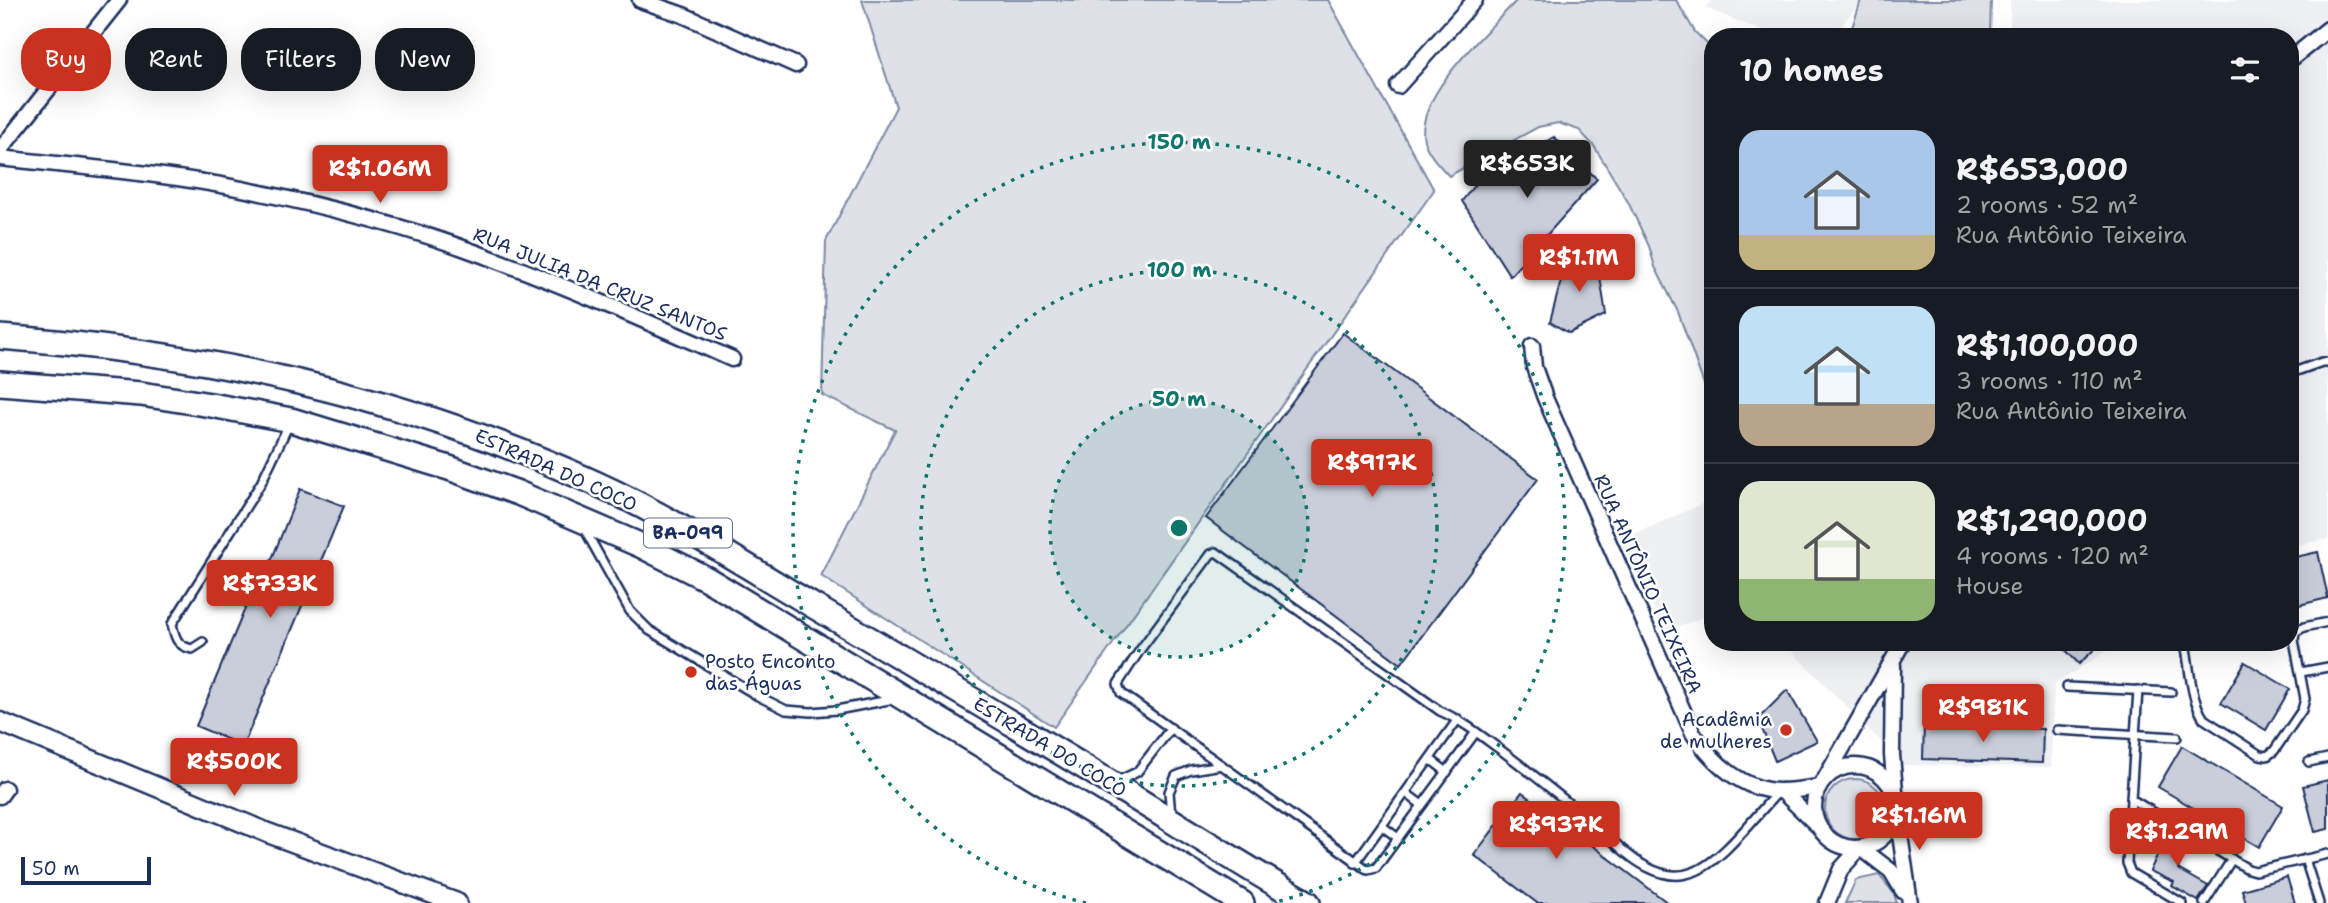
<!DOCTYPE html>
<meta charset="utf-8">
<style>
body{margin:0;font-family:"Shantell Sans",sans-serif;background:#242831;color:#f1f3f6;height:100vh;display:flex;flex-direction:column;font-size:26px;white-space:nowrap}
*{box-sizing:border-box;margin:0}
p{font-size:23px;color:#9ea1a6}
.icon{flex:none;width:38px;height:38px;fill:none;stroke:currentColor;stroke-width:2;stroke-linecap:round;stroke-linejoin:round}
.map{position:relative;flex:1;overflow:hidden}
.drawer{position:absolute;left:1704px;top:28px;width:595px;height:623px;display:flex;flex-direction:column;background:#171b24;border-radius:28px;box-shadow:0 7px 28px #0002}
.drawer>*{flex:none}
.top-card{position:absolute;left:21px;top:28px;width:665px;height:63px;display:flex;gap:14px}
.scale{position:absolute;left:21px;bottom:18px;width:130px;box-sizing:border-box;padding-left:7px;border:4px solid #1b2f5e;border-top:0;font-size:19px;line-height:24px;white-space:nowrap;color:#1b2f5e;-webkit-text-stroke:5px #fff;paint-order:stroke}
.price{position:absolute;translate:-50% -60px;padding:0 16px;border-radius:7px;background:#c8321e;color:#fff;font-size:23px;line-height:46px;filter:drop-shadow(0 2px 4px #0008)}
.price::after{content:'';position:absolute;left:50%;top:42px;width:21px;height:16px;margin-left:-10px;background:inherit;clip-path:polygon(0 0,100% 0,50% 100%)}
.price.current{background:#222;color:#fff}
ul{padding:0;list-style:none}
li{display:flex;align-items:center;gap:21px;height:175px;padding:0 35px}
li+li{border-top:2px solid #363941}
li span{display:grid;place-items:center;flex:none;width:196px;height:140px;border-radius:21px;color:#555}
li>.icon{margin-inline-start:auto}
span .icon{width:84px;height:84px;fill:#fffc;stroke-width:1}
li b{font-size:30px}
h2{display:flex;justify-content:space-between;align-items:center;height:84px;padding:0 35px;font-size:30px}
.tag{padding:0 24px;border-radius:28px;background:#171b24;box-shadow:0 7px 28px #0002;font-size:24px;line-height:63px}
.tag.current{background:#c8321e;color:#fff}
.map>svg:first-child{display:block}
</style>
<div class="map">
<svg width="2328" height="903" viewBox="0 0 2328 903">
<rect width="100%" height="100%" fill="#fff"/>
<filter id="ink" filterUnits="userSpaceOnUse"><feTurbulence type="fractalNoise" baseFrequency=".0143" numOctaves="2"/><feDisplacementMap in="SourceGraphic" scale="14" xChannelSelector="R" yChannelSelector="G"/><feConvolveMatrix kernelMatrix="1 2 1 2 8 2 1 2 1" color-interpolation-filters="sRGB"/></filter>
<g filter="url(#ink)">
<g fill="#eff0f4">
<path d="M 1712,0 L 1861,0 L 1833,37 L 1777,37 L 1705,8 Z"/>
<path d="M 2010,0 L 2328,0 L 2328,539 L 2291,546 L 2291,37 L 2010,37 Z"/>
<path d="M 1713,499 L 1713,613 L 1666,632 L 1619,541 Z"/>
<path d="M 1783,642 L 2121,642 L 2054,685 L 2051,767 L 1904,765 Z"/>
</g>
<g fill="#dee1e7" stroke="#7c88a2" stroke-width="2">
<path d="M 862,0 L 1328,0 L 1434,190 L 1054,727 L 821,576 L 895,430 L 822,395 L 826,241 L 896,107 Z"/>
<path d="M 1517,0 L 1676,0 L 1695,32 L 1713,50 L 1713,410 L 1678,312 L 1655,267 L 1649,246 L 1628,202 L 1594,146 L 1579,130 L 1558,123 L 1538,127 L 1449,176 C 1440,166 1427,153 1424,140 C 1414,96 1489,30 1517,0 Z"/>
<path d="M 1861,0 L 1991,0 L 1990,37 L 1849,37 Z"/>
<circle cx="1855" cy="809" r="30"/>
<path d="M 1879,875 L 1893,892 L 1897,903 L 1845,903 L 1856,880 Z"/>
</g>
<g fill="#caceda" stroke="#1b2f5e" stroke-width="2">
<path d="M 1554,137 L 1597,179 L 1510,276 L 1462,201 L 1476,183 Z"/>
<path d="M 1596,251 L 1606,315 L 1569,333 L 1550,322 L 1567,258 Z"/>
<path d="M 1343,333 L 1538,479 L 1401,664 L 1206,518 Z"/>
<path d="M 300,489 L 344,506 L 243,746 L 196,726 L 249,599 L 255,601 Z"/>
<path d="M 2318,552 L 2328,598 L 2291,607 L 2291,558 Z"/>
<path d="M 2058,642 L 2102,642 L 2079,664 Z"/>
<path d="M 2245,662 L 2290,689 L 2266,730 L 2221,703 Z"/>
<path d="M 1787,690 L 1817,741 L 1775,761 L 1758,719 Z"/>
<path d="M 1924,725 L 2043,729 L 2042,763 L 1923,759 Z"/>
<path d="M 2182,746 L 2283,806 L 2259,847 L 2158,787 Z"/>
<path d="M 2328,780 L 2328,829 L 2315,832 L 2303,786 Z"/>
<path d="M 1522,792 L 1668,903 L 1537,903 L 1474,855 Z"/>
<path d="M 2167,834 L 2189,844 L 2178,869 L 2208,886 L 2198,901 L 2172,886 L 2174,882 L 2150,871 Z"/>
<path d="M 2287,877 L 2295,903 L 2246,903 L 2242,890 Z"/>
</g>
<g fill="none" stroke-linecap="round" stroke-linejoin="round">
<g stroke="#1b2f5e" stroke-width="12">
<g id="service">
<path d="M 2291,373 L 2322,362 L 2328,362"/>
<path d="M 585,530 L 630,611 L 649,630 L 758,696 L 786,710 L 811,712 L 837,710 L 894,699"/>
<path d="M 203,642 L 192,649 C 177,646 175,638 172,624 L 261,483 L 289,424"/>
<path d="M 2186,648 C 2190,671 2191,700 2204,719 L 2260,755 L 2267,756 L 2274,751 L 2302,710 L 2305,699 L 2294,640 L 2295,632 L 2304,627 L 2328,622"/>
<path d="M 2301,672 L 2328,667"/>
<path d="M 2067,687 L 2171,692"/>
<path d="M 2138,690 L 2131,799 L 2248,869 L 2255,871 L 2328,854"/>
<path d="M 2057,730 L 2177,737"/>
<path d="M 1476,732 L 1376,868 L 1368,870 L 1121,693 L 1118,684 L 1140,650 L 1211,554 L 1216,552 L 1440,711 C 1461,720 1479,734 1498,748 C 1532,773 1565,800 1598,827 C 1613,841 1629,858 1647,867 C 1662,875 1678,878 1693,872 C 1722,862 1756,815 1778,792"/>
<path d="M 1430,759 L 1447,772"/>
<path d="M 2309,762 L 2328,758"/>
<path d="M 1118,781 L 1137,772 L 1171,728"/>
<path d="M 1406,793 L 1422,805"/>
<path d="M 2131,799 L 2127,863 L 2131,873 L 2182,903"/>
<path d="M 1171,815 L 1169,792 L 1176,776 L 1191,770 L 1222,765"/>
<path d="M 1382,826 L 1398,838"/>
<path d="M 2305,859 L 2319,903"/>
<path d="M 1355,863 L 1458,719"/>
<path d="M 2204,903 L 2232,859"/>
</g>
</g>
<g stroke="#1b2f5e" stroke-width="19">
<g id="minor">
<path d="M 640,0 L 683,15 L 796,65"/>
<path d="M 2291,59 L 2328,29"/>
<path d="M 1398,86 L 1475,0"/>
<path d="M 0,150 L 119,0"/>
<path d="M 0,158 C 81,167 163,173 242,189 C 321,205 402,225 477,253 C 564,285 648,322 732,359"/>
<path d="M 1532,346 L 1534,367 L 1545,398 L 1693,733 C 1712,762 1743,791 1780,791 C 1793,791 1806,789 1819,787"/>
<path d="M 1893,665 L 1892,755 L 1895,791"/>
<circle cx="1855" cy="807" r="41"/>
<path d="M 1826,777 L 1903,642"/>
<path d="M 1782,791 L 1816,824"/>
<path d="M 0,796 L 5,789"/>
<path d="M 1897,814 L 1910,903"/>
<path d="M 1861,848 L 1891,871 L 1903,891"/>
<path d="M 1827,903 L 1841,869 L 1859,849"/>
</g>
</g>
<g stroke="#1b2f5e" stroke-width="23">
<path id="tertiary" d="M 0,722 L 268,833 L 457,903"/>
</g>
<g stroke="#1b2f5e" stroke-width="28">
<g id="trunk">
<path d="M 0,337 C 209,353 404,396 595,483 C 672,518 744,565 817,608 C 919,668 1021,728 1122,790 C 1184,828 1245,867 1308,903"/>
<path d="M 0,383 L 141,394 L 211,405 L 291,420 L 449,468 L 518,493 L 642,546 L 707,579 L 1242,903"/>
</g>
</g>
<use href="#service" stroke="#fff" stroke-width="7"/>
<use href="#minor" stroke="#fff" stroke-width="14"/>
<use href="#tertiary" stroke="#fff" stroke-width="18"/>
<use href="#trunk" stroke="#fff" stroke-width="23"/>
</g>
</g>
<circle cx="1179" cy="528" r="129" fill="#0f766e" fill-opacity=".12"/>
<g fill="none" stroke="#0f766e" stroke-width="3.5" stroke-dasharray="3.5 7">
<circle cx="1179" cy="528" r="129"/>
<circle cx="1179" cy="528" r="258"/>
<path d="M1086 903A386 386 0 1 1 1272 903"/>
</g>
<g fill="#c8321e" stroke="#fff" stroke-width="2.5">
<circle cx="691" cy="672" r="7"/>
<circle cx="1786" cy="730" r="7"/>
</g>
<g text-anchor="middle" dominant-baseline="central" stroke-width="5" stroke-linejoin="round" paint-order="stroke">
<rect fill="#fff" stroke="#5f6d8e" stroke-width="2" x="644" y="518.5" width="88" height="29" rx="5"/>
<g font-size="18" font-weight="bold" fill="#1b2f5e">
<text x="688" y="533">BA-099</text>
</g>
<g font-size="19" fill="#1b2f5e" stroke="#fff">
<text transform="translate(600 284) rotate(22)">RUA JULIA DA CRUZ SANTOS</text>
<text transform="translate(556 470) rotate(24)">ESTRADA DO COCO</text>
<text transform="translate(1648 584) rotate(66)">RUA ANTÔNIO TEIXEIRA</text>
<text transform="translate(1050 747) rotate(31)">ESTRADA DO COCO</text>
</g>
<g font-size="19" fill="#1b2f5e" stroke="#fff" text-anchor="start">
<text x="705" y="661">Posto Enconto<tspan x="705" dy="22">das Águas</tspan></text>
<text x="1772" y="719" text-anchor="end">Acadêmia<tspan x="1772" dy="22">de mulheres</tspan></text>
</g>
</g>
<circle cx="1179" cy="528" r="10" fill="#0f766e" stroke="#fff" stroke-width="3.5"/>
<g font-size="21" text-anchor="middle" font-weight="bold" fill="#0f766e" stroke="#fff" stroke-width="5" stroke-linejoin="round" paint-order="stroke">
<text x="1179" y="149">150 m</text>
<text x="1179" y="277">100 m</text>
<text x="1179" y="406">50 m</text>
</g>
</svg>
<div class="scale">50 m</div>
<b class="price current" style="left:1527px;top:200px">R$653K</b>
<b class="price" style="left:380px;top:205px">R$1.06M</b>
<b class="price" style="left:1579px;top:294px">R$1.1M</b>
<b class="price" style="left:1372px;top:499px">R$917K</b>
<b class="price" style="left:270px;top:620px">R$733K</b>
<b class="price" style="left:1983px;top:744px">R$981K</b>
<b class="price" style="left:234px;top:798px">R$500K</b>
<b class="price" style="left:1919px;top:852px">R$1.16M</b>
<b class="price" style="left:1556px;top:861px">R$937K</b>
<b class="price" style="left:2177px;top:868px">R$1.29M</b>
<div class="top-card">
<a class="tag current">Buy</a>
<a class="tag">Rent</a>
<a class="tag">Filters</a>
<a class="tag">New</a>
</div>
<section class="drawer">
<h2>10 homes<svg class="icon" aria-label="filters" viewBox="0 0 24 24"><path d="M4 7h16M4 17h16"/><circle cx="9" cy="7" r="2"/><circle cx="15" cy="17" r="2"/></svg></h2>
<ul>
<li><span style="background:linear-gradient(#a9c7e8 75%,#c2b280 0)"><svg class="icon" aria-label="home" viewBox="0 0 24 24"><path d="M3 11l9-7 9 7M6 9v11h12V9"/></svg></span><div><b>R$653,000</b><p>2 rooms · 52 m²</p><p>Rua Antônio Teixeira</p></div></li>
<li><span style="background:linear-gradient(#bfe0f5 70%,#b9a48a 0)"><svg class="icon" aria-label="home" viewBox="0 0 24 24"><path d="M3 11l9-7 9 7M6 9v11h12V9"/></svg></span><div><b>R$1,100,000</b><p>3 rooms · 110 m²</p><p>Rua Antônio Teixeira</p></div></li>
<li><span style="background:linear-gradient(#dfe7d0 70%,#8fb573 0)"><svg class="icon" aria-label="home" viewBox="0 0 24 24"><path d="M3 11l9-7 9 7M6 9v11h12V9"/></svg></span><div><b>R$1,290,000</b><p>4 rooms · 120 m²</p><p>House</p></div></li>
</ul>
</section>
</div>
